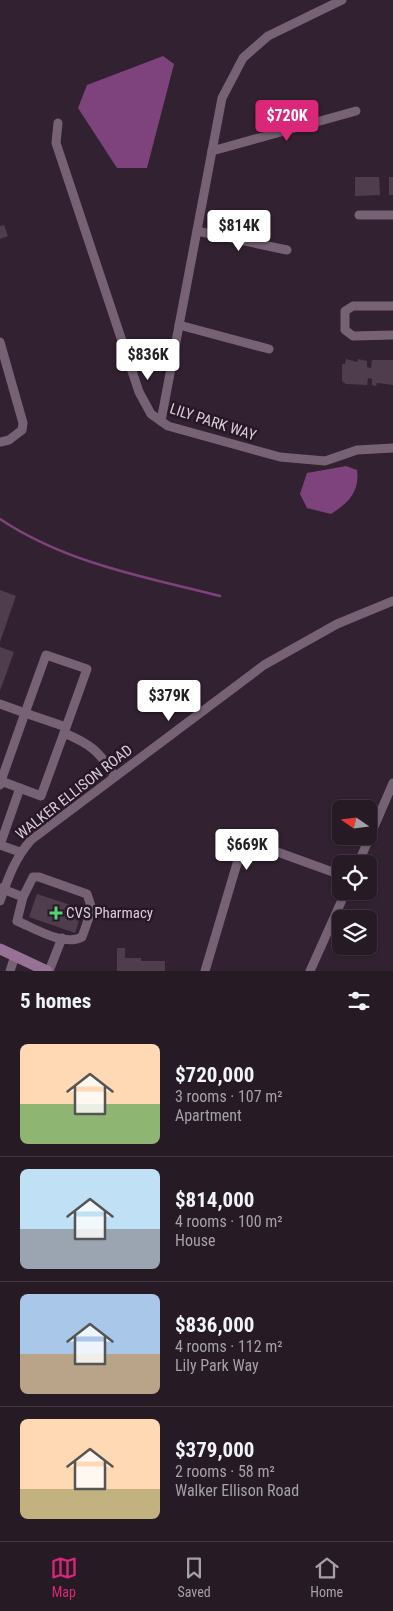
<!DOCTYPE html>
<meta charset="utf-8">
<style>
body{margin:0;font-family:"Roboto Condensed",sans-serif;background:#322732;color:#f1f3f6;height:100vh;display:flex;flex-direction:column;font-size:19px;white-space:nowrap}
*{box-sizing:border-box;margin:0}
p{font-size:16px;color:#a4a1a7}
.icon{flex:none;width:28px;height:28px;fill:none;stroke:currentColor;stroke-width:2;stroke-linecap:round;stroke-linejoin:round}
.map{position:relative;height:971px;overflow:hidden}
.drawer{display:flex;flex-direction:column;background:#261a25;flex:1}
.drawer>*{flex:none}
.needle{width:32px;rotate:284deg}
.fabs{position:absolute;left:332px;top:800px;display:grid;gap:10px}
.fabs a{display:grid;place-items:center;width:45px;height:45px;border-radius:8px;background:#261a25;box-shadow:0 1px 4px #0004,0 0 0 1px #423842;font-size:25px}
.price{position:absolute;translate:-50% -42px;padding:0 11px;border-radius:5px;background:#fff;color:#222;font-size:16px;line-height:32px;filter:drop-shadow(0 1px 2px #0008)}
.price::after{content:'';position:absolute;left:50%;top:30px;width:15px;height:11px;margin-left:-8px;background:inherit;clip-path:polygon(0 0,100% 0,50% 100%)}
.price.active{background:#db2777;color:#fff}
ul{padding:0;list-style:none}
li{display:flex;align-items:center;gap:15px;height:125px;padding:0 20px}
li+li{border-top:1px solid #423842}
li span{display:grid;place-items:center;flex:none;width:140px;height:100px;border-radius:8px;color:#555}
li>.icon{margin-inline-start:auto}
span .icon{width:60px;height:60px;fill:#fffc;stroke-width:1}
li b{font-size:21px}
h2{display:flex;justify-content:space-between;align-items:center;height:60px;padding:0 20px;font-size:21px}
.dock{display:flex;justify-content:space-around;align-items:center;height:70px;border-top:1px solid #423842;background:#261a25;font-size:14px;color:#a4a1a7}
.dock a{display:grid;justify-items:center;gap:2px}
.dock .active{color:#db2777}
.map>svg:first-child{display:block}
</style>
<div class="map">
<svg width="393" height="971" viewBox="0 0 393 971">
<rect width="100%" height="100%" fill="#322231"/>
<g fill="#7e427c">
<path d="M 163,56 L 174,64 L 147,168 L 117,168 L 78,108 L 87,85 Z"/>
<path d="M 346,466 L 357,470 C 360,492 348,503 331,514 L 307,508 L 300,494 L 307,473 Z"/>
</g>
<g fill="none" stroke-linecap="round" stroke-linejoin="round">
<path stroke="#7e427c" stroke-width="2.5" d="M 0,519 C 66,563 144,577 220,596"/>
</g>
<g fill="#4f3d4e">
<path d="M 355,177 L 379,177 L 380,195 L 355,196 Z"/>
<rect x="389" y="177" width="4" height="18"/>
<path d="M 4,225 L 8,236 L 0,239 L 0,226 Z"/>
<path d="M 346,359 L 357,362 L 358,359 L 367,361 L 367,367 L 371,368 L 372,360 L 393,360 L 393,385 L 377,383 L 376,386 L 372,385 L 372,379 L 368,378 L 367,385 L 346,384 L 342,381 L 342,364 L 345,364 Z"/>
<path d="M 0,590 L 16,596 L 0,642 Z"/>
<path d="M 0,647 L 14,652 L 0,691 Z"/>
<path d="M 37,894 L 83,909 L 75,933 L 29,917 Z"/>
<path d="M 117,948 L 125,948 L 125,958 L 141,958 L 141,961 L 165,961 L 165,971 L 117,971 Z"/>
</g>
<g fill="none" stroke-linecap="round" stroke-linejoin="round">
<g stroke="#766274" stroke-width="9">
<path d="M 58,123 L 56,143 L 139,392 L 151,414 L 168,426 L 280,457 L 325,461 L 357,450 L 393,448"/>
<path d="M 212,151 L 356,111"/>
<path d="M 359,215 L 393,215"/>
<path d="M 197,231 L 287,250"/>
<path d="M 393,306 L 353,306 L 345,311 L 345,330 L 353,336 L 393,335"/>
<path d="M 179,325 L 269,349"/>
<path d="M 0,342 L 23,423 L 22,430 L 9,440 L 0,442"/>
<path d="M 161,421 L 222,98 L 243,58 L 268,36 L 342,0"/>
<path d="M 0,704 L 25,713 L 1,781"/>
<path d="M 64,733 L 87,669 L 46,655 L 25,713 L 66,727"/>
<path d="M 0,785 L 1,781 L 41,796 L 64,733 C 91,744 100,752 115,777"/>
<path d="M 0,845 L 20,788"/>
<path d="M 0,845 L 20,852"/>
<path d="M 358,864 L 393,783"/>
<path d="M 0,888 L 23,897 L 33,877 L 39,877 L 87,894 L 92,909 L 82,937 C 64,947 34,928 17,921 L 23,897"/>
<path d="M 0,901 C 8,878 15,858 31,840 L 264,665 L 337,624 L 393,601"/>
<path d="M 10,971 L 15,956"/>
<path d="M 49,971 L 62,938"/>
<path d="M 205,971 L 241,850 L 247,841 L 341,875"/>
<path d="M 310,971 L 346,891"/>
</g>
<path stroke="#987196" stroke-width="11" d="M 0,949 L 47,971"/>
</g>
<path fill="#53d672" stroke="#281827" stroke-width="2" d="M53.5 905.5h5v5h5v5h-5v5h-5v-5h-5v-5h5z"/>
<g text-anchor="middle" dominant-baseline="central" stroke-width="5" stroke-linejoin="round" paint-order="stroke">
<g font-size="15" fill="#d8cdd7" stroke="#281827">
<text transform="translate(213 422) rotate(18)">LILY PARK WAY</text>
<text transform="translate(74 792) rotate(-38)">WALKER ELLISON ROAD</text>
</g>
<g font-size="15" fill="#d8cdd7" stroke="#281827" text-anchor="start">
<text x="66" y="913">CVS Pharmacy</text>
</g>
</g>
</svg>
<div class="fabs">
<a><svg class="needle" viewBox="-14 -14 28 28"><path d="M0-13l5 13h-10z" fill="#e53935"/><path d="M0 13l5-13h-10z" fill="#a4a1a7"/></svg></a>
<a><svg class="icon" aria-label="locate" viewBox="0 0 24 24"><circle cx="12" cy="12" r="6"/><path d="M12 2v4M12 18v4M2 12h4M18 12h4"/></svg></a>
<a><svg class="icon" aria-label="layers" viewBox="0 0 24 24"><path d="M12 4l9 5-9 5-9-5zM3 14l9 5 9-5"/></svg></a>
</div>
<b class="price active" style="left:287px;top:142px">$720K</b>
<b class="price" style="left:239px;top:252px">$814K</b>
<b class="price" style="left:148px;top:381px">$836K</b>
<b class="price" style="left:169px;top:722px">$379K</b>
<b class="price" style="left:247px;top:871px">$669K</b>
</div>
<section class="drawer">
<h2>5 homes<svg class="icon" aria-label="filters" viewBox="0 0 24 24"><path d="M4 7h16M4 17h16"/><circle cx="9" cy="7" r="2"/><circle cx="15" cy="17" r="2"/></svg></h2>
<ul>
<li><span style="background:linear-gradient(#ffd9b3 60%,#8fb573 0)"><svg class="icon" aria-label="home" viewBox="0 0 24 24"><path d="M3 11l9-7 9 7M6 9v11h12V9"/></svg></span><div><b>$720,000</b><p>3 rooms · 107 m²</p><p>Apartment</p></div></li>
<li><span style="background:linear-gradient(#bfe0f5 60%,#9aa5b1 0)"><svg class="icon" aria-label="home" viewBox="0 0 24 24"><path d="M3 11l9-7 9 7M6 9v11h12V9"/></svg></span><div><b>$814,000</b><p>4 rooms · 100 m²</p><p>House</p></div></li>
<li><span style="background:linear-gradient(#a9c7e8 60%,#b9a48a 0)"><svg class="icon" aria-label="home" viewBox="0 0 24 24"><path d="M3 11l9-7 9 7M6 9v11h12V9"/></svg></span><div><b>$836,000</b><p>4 rooms · 112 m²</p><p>Lily Park Way</p></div></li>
<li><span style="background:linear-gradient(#ffd9b3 70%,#c2b280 0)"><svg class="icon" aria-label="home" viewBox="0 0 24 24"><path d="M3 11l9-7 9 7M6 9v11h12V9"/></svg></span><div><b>$379,000</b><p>2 rooms · 58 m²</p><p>Walker Ellison Road</p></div></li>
</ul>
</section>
<nav class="dock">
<a class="active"><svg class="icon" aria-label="map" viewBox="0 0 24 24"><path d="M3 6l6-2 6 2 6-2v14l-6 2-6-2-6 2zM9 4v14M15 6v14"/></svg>Map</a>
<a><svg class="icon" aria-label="saved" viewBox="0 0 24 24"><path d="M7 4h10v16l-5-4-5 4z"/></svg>Saved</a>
<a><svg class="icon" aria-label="home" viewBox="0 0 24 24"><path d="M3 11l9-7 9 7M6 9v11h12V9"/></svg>Home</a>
</nav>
